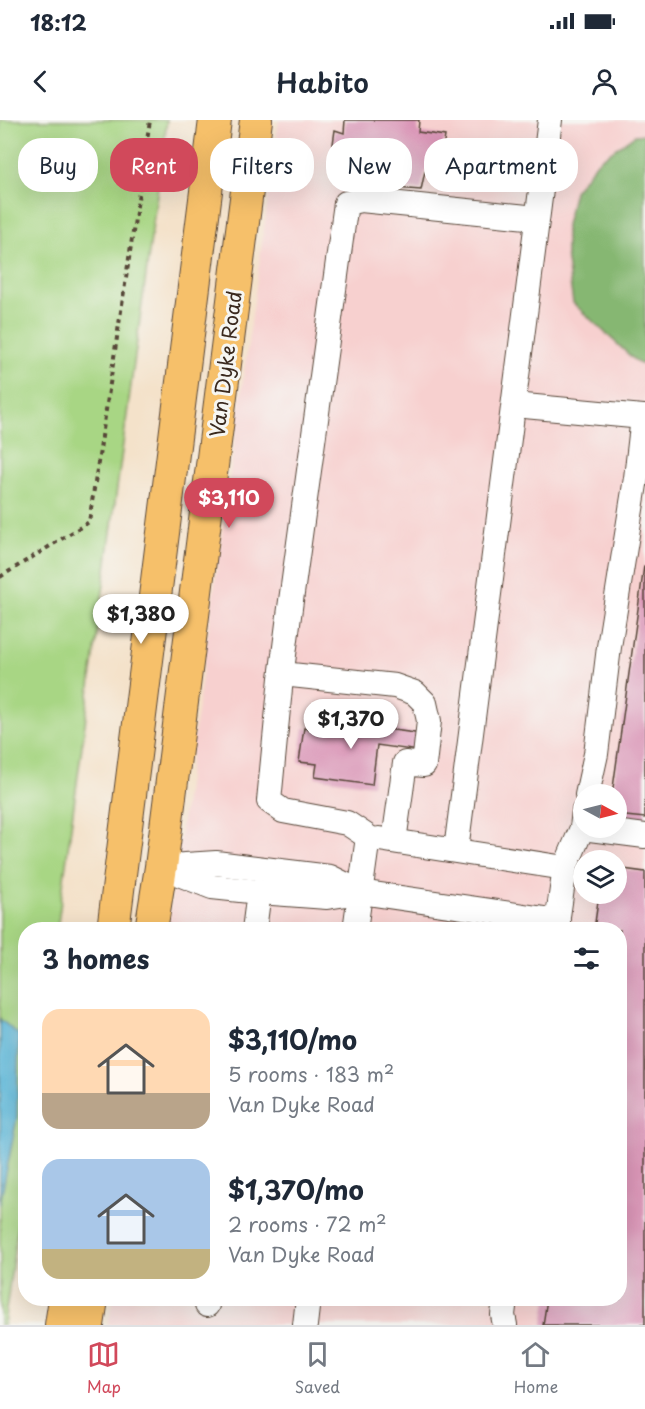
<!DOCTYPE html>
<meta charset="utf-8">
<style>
body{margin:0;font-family:"Playpen Sans",sans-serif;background:#f2f2f3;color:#1f2937;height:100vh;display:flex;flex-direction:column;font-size:22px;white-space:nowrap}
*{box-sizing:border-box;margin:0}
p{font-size:20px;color:#747a83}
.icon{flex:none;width:33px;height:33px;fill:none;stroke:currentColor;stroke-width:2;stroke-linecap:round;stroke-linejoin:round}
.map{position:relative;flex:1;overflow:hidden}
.sheet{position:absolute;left:18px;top:802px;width:609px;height:384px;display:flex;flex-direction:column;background:#fff;border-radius:24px;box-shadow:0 6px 24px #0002}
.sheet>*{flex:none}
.top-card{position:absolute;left:18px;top:18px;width:609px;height:54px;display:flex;gap:12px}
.needle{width:39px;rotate:97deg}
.buttons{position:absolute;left:573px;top:664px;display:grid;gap:12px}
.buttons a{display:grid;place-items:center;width:54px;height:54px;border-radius:50%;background:#fff;box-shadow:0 6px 24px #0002;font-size:30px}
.price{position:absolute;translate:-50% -51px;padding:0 14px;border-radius:21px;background:#fff;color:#222;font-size:20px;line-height:39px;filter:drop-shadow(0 2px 3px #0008)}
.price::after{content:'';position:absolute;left:50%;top:36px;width:18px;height:14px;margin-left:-9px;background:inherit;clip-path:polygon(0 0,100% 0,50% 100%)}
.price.selected{background:#d1495b;color:#fff}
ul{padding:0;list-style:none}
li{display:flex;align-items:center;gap:18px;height:150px;padding:0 24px}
li span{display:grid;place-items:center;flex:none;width:168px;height:120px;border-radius:18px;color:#555}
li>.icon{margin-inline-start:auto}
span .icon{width:72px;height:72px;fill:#fffc;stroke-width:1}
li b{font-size:26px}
h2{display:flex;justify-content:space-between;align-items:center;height:72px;padding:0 24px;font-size:26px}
.chip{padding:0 21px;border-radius:24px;background:#fff;box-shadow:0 6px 24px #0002;font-size:21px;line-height:54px}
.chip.selected{background:#d1495b;color:#fff}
.status{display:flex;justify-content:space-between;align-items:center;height:42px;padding:0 30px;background:#fff;direction:ltr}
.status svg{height:16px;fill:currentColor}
header{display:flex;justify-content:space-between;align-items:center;height:78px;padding:0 24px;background:#fff;font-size:27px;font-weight:600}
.tabs{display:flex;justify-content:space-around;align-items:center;height:84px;border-top:2px solid #e0e1e3;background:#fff;font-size:16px;color:#747a83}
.tabs a{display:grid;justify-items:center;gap:3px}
.tabs .selected{color:#d1495b}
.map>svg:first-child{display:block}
</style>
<div class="status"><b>18:12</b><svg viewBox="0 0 49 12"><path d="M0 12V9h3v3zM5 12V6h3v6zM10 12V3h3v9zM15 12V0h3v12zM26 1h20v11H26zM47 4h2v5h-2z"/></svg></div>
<header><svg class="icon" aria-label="back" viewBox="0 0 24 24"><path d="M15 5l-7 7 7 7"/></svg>Habito<svg class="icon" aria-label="person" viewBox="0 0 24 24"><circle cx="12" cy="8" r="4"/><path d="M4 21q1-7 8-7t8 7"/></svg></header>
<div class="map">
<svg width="645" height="1205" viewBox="0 0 645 1205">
<rect width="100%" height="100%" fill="#f6f6f2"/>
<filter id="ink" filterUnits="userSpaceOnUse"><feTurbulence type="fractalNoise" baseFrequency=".0167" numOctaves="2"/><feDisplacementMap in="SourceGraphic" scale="12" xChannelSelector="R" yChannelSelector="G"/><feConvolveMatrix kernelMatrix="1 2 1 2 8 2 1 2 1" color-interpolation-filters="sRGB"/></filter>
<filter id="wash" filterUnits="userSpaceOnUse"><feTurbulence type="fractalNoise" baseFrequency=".008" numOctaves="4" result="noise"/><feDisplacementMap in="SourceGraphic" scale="24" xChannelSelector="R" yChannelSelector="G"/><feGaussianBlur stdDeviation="1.35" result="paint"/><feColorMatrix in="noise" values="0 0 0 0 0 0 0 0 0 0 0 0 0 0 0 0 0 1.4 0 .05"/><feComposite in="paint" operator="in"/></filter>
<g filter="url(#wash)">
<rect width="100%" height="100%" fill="#f4e2ca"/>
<path fill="#f7d0cf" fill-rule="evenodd" d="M 279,0 L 645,0 L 645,1205 L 108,1205 L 113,1179 L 620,1179 L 620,810 L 167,810 ZM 584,675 L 616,675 L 616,708 L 584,708 ZM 584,741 L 616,741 L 616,774 L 584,774 Z"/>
<path fill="#a8d684" stroke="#728051" stroke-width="1.5" d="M 0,0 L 167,0 L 57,810 L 26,810 L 26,1043 L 4,1205 L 0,1205 Z"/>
<path fill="#86b772" stroke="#607048" stroke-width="1.5" d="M 645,14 L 645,245 L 638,243 L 573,183 L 566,134 L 566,105 L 574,71 L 598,41 L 635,15 Z"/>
<path fill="#5cb8da" stroke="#4c717c" stroke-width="1.5" d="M 0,899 L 19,915 L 17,998 L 0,1084 Z"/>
<g id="blocks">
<g fill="#da96b7">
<path d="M 345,0 L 419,0 L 418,12 L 445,16 L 439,53 L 425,51 L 421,70 L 394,68 L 394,42 L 331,38 L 335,10 L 344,13 Z"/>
<path d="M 644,446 L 645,446 L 645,698 L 616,695 L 616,675 L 612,675 Z"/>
<path d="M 321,600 L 422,614 L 419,631 L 377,625 L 372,665 L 315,657 L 317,644 L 299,642 L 304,608 L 319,610 Z"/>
<path d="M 616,748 L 645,752 L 645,1205 L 543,1205 L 547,1179 L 620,1179 L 620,810 L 594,810 L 599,774 L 616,774 Z"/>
</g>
</g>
</g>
<g filter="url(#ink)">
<use href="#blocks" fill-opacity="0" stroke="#574638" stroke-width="1.5"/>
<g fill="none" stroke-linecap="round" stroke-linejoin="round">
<g stroke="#574638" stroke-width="26">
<g id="minor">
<path d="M 514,285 L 643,297"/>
<path d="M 282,554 L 395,566 L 415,573 L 425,583 L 429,601 L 424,645 L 405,643 L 394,721"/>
<path d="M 587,675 L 596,634 L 609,527 L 636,358 L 643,297 L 645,297"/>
<path d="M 582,708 L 645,716"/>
<path d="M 379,719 L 565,748"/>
<path d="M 456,730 L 550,0"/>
<path d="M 170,746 L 216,743 L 330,757 L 360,772"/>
<path d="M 161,747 L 212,767 L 259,772 L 327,777 L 360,772 L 558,801"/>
<path d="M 254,810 L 259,772"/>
<path d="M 355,810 L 368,717 L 347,703 L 283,691 L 269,681 L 281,558 L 290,488 L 346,83 L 361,80 L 537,98"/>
<path d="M 556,810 L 565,748 L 582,708 L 584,691"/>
<path d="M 207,1185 L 207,1179"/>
<path d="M 305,1205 L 308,1179"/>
<path d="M 505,1205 L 503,1195 L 505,1179"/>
</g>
</g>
<g stroke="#574638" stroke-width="34">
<g id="major">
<path d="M 113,810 L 215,0"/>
<path d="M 151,810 L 161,747 L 256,0"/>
<path d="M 61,1205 L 65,1179"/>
<path d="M 88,1205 L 92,1179"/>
</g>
</g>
<path stroke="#574638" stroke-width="4" stroke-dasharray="4.5 4.5" stroke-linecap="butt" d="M 0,457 L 89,402 L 150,0"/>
<use href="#minor" stroke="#fff" stroke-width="24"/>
<use href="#major" stroke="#f6c06b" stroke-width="32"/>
</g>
</g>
<g text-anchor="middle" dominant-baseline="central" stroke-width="6" stroke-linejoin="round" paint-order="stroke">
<g font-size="20" fill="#3b2a1e" stroke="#f6f6f2">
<text transform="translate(225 244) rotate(-83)">Van Dyke Road</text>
</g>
</g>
</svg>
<div class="buttons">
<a><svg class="needle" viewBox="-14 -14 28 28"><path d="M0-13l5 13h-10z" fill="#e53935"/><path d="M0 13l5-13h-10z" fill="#747a83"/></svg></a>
<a><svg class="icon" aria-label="layers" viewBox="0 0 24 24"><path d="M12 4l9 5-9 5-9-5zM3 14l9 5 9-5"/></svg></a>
</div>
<b class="price selected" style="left:229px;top:409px">$3,110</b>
<b class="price" style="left:141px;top:525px">$1,380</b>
<b class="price" style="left:351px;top:630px">$1,370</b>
<div class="top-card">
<a class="chip">Buy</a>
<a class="chip selected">Rent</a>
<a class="chip">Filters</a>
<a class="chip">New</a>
<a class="chip">Apartment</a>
</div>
<section class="sheet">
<h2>3 homes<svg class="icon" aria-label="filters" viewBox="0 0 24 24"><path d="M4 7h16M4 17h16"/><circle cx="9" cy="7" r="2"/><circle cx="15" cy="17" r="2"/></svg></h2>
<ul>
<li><span style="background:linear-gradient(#ffd9b3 70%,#b9a48a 0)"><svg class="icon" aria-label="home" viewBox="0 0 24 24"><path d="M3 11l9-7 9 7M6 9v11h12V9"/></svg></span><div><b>$3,110/mo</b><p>5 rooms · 183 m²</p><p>Van Dyke Road</p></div></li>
<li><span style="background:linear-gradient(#a9c7e8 75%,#c2b280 0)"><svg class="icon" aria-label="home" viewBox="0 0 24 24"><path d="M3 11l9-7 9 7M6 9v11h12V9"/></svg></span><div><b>$1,370/mo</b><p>2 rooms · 72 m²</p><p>Van Dyke Road</p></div></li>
</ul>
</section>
</div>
<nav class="tabs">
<a class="selected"><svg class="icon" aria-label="map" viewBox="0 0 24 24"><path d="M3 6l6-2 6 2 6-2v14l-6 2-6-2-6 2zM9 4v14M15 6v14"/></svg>Map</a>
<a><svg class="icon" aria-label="saved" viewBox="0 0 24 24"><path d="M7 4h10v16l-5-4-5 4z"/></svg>Saved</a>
<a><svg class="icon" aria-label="home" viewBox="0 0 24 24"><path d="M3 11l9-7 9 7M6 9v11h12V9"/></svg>Home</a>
</nav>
